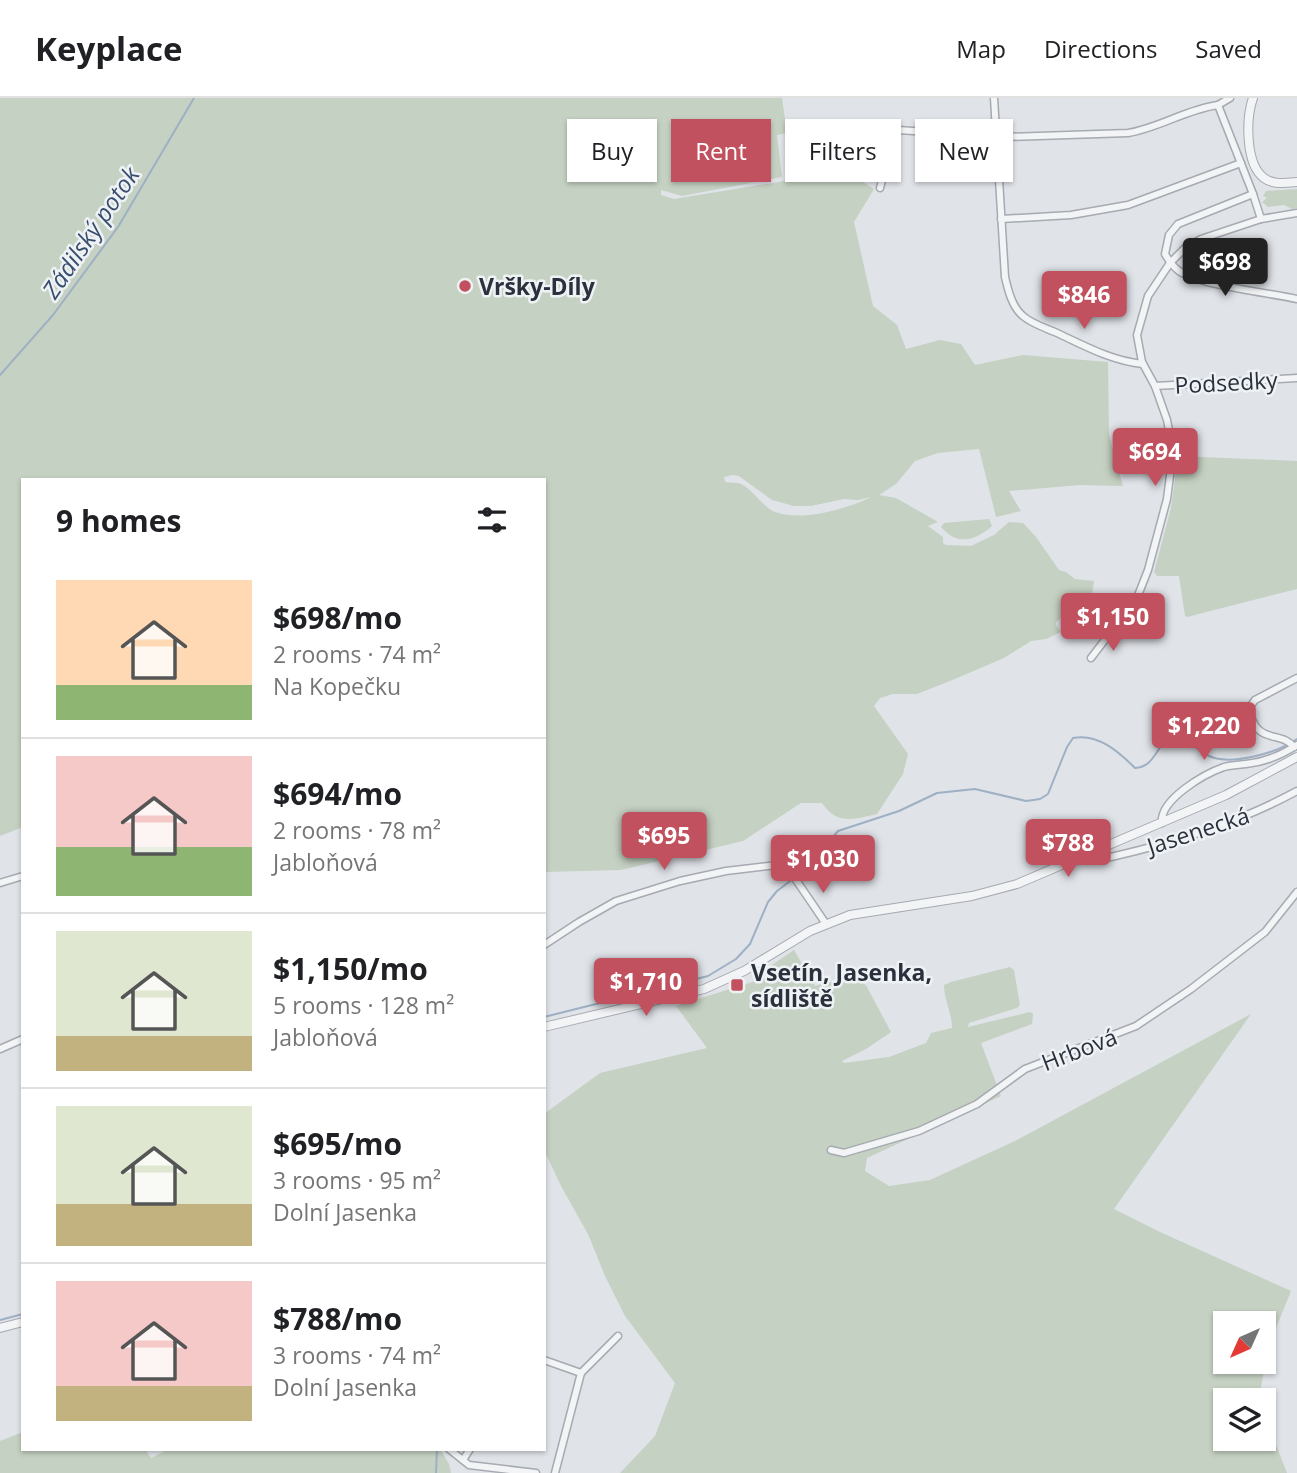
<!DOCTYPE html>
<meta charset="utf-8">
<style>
body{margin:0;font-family:"Open Sans",sans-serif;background:#f6f6f6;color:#202124;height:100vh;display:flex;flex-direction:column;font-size:26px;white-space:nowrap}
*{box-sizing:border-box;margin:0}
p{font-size:23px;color:#757577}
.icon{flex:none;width:38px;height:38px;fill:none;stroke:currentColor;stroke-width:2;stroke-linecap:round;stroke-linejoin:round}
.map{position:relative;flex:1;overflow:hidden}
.side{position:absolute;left:21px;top:380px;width:525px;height:973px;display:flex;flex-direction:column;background:#fff;border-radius:0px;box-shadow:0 2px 5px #0004}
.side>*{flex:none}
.top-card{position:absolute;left:567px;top:21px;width:625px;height:63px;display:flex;gap:14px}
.needle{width:46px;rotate:225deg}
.controls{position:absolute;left:1213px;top:1213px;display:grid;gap:14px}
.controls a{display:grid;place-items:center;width:63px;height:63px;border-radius:0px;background:#fff;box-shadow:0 2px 5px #0004;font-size:35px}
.price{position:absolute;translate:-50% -60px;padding:0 16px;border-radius:7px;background:#c1515e;color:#fff;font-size:23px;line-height:46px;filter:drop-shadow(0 2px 4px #0008)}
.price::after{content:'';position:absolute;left:50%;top:42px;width:21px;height:16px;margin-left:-10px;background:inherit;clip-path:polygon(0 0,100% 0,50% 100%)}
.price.current{background:#222;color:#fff}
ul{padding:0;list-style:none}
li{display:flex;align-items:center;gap:21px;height:175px;padding:0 35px}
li+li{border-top:2px solid #e0e0e0}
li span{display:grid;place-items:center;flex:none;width:196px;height:140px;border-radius:0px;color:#555}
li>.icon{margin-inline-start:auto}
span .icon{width:84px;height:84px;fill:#fffc;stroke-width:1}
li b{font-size:30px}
h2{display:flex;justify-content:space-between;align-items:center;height:84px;padding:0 35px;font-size:30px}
.chip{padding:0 24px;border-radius:0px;background:#fff;box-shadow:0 2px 5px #0004;font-size:24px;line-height:63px}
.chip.current{background:#c1515e;color:#fff}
header{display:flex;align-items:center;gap:42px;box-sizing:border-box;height:98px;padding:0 35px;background:#fff;border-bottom:2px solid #e0e0e0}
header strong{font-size:33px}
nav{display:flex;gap:38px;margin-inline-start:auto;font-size:24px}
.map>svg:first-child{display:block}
</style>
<header>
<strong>Keyplace</strong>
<nav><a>Map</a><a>Directions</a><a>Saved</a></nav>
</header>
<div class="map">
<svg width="1297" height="1375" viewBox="0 0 1297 1375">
<rect width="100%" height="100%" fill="#e0e3e8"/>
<g fill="#c5d1c2" fill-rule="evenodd">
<path d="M 0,0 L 782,0 L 787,35 L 777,37 L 782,79 L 682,98 L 661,92 L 661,97 L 674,101 L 821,77 L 854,78 L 874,91 L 854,124 L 873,208 L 897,227 L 906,251 L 940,242 L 961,246 L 975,267 L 1023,257 L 1108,264 L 1109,337 L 1123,388 L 1080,387 L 1009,393 L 1021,413 L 996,419 L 979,351 L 938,355 L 915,363 L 896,386 L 879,397 L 896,400 L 938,424 L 928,428 L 943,439 L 943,445 L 946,447 L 971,448 L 994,437 L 1009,424 L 1023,425 L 1036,439 L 1059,472 L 1066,474 L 1075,481 L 1094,483 L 1092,497 L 1056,524 L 1056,527 L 1061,534 L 1046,541 L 1031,543 L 1004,560 L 950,583 L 917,596 L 893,596 L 880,600 L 874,608 L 908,656 L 903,676 L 877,716 C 854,721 838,728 822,705 L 801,705 L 743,743 L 621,772 L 544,774 L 544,382 L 23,382 L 23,729 L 0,738 ZM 732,377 L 739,378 L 772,402 L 794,408 L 811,408 L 844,401 L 858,402 L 871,399 C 847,411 802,424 775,414 C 762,409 754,392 741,386 C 737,384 729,385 725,384 L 724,379 Z"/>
<path d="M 1297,91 L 1297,110 L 1292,111 L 1284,107 L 1268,109 L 1262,104 L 1267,100 L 1263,98 L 1266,93 Z"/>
<path d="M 1178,358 L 1297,363 L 1297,491 L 1187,519 L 1185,518 L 1179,478 L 1157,478 L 1154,474 L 1171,410 Z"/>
<path d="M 989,421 L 992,428 C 975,443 957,448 941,429 L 944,425 Z"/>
<path d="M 794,852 L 815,888 L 857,877 L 867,889 L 891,934 L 866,951 L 842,963 L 844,965 L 889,959 L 926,945 L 931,935 L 952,930 C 952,915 944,902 944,887 L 951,884 L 1010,869 L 1014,872 L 1020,907 L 1017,910 L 969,925 L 968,929 L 1030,914 L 1033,916 L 1032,926 L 981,945 L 1001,998 L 867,1060 L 865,1073 L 889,1088 L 930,1082 L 1015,1043 L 1251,916 L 1114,1111 L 1160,1134 L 1291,1193 L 1267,1252 L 1259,1302 L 1225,1302 L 1225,1340 L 1264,1340 L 1264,1316 L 1287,1375 L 620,1375 L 655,1338 L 675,1285 L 625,1218 L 605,1178 L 588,1136 L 561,1088 L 544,1052 L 544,1016 L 600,975 L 707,950 L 676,908 L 765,880 L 766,871 ZM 1225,1225 L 1264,1225 L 1264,1264 L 1225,1264 Z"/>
<path d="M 23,1334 L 23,1351 L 145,1351 L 151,1360 L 169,1351 L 440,1351 L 449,1366 L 451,1375 L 0,1375 L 0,1343 Z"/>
</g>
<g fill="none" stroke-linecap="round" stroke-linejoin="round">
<g stroke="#9eb0c4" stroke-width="2">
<path d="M 0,277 L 53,217 L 118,129 L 194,0"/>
<path d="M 544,919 L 708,878 L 736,861 L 750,846 L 768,804 L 777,793 L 806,771 L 838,733 L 899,713 L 937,695 L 975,691 L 1026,703 L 1040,701 L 1048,696 L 1067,649 L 1073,640 C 1098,635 1119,654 1135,670 C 1158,669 1156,640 1176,640 C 1188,640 1198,653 1209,658 C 1231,668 1277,655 1297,641"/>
<path d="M 0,1222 L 23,1216"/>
<path d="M 436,1375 L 437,1351"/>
</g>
<g stroke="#a6aab1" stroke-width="9">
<g id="minor">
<path d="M 994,0 L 1005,179 C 1008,192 1012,209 1023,218 C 1032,226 1046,230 1057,235 C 1085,248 1112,263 1143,266"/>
<path d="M 1230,0 L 1218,7 L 1253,96 L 1261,121 L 1297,115"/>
<path d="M 880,90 L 893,41 L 898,32 L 1005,39 L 1128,35 C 1159,30 1187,11 1218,7"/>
<path d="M 1253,96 L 1178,126 L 1169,137 L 1165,156 C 1169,163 1172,168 1179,173 C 1199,187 1270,195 1297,201"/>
<path d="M 1001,121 L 1071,117 L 1128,107 L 1241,65"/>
<path d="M 1155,288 L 1297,280"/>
<path d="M 1091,560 L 1137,500 L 1148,472 L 1167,401 L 1173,354 L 1167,322 L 1155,288 L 1142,264 L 1137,237 L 1148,198 L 1170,165 L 1185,150 L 1201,141 L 1261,121"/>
<path d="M 1294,649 C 1281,632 1255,648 1249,610 L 1255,602 L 1297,580"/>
<path d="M 1162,725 C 1159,702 1204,676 1224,669 C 1231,667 1238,667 1246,666 C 1264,664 1282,657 1297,647"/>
<path d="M 1097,753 L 1102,758 L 1111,759 C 1176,744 1238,725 1297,693"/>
<path d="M 0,785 L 23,778"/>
<path d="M 544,847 L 579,824 L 616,803 L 680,783 L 726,773 L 777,767 L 788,770 L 826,826"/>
<path d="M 0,951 L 23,941"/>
<path d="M 831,1052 L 844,1055 L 919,1033 L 977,1006 L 1025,971 L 1136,928 L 1191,891 L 1265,834 L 1297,794"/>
<path d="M 544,1262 L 581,1275 L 618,1238"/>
<path d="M 449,1351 L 469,1367 L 536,1375"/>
<path d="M 463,1362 L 470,1351"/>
<path d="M 555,1375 L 581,1275"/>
</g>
</g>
<g stroke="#a6aab1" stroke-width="10">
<g id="tertiary">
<path d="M 1253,0 C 1246,20 1245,66 1264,80 C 1273,87 1286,85 1297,84"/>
<path d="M 544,929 L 704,891 L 744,873 L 810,833 L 850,817 L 972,798 L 1017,786 L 1226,697 L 1297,659"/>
<path d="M 0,1230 L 23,1224"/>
</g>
</g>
<use href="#minor" stroke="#f2f4f6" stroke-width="6"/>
<use href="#tertiary" stroke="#f2f4f6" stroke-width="8"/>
</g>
<g fill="#c1515e" stroke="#eff2f5" stroke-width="2.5">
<circle cx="465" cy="188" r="7"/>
<rect x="730" y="880" width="14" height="14" rx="3.5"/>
</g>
<g text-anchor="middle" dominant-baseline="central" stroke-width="5" stroke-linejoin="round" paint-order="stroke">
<g font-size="23" font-weight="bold" fill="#2a313d" stroke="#eff2f5" text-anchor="start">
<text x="479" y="188">Vršky-Díly</text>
<text x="751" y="874">Vsetín, Jasenka,<tspan x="751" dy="26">sídliště</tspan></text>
</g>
<g font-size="23" fill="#2a313d" stroke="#eff2f5">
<text transform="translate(1226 284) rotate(-3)">Podsedky</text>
<text transform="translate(1198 732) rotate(-18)">Jasenecká</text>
<text transform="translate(1079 951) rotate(-21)">Hrbová</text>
</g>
<g font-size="24" font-style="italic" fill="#384e6d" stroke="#eff2f5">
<text transform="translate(90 134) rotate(-56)">Zádilský potok</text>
</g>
</g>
</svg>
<div class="controls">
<a><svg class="needle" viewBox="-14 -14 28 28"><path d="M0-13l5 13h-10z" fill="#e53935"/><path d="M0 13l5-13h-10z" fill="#757577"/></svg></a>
<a><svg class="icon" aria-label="layers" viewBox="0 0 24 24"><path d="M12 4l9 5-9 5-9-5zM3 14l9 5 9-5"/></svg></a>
</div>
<b class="price current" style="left:1225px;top:200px">$698</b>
<b class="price" style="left:1084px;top:233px">$846</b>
<b class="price" style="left:1155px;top:390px">$694</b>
<b class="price" style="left:1113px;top:555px">$1,150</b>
<b class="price" style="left:1204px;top:664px">$1,220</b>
<b class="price" style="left:664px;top:774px">$695</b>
<b class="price" style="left:1068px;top:781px">$788</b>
<b class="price" style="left:823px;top:797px">$1,030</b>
<b class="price" style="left:646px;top:920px">$1,710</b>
<div class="top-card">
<a class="chip">Buy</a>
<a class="chip current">Rent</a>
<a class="chip">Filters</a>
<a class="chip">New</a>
</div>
<section class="side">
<h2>9 homes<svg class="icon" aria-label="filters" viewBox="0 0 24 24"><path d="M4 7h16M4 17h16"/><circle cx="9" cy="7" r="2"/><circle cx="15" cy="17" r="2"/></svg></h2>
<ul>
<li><span style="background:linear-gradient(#ffd9b3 75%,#8fb573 0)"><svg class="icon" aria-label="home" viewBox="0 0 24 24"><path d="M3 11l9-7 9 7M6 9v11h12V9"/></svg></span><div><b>$698/mo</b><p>2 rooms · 74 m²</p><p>Na Kopečku</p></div></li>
<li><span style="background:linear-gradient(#f6c9c9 65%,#8fb573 0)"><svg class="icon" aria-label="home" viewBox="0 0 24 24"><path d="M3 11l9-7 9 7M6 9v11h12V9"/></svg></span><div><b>$694/mo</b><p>2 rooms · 78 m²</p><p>Jabloňová</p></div></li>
<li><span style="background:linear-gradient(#dfe7d0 75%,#c2b280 0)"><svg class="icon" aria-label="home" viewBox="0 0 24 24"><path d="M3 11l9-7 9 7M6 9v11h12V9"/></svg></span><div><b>$1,150/mo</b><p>5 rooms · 128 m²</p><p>Jabloňová</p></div></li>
<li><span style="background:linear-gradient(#dfe7d0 70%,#c2b280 0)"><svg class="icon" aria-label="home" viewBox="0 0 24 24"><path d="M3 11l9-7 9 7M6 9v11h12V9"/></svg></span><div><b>$695/mo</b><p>3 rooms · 95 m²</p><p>Dolní Jasenka</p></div></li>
<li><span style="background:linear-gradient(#f6c9c9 75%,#c2b280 0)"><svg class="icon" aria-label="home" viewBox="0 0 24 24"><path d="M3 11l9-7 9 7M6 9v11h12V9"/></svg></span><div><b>$788/mo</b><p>3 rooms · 74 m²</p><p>Dolní Jasenka</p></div></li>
</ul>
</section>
</div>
